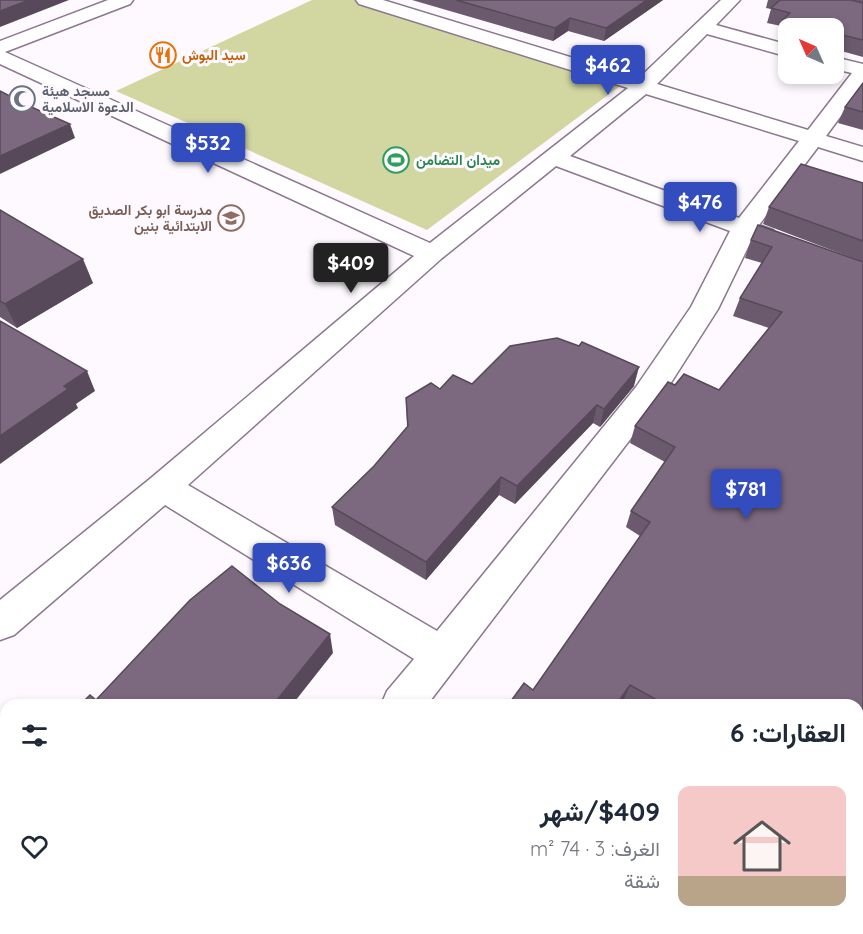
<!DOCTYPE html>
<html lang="ar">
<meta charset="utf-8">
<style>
body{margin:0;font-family:Quicksand,Vazirmatn,sans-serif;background:#f6f6f7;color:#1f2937;direction:rtl;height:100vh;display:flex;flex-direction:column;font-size:22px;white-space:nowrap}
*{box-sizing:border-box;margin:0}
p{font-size:20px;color:#747a83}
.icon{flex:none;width:33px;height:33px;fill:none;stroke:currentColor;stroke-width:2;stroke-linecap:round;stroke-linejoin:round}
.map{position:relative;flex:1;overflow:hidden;direction:ltr}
.drawer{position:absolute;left:0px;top:699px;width:864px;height:236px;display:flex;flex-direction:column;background:#fff;border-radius:18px 18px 0 0;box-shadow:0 3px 9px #0003;direction:rtl}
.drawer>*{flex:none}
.needle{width:39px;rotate:315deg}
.tools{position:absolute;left:778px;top:18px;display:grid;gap:12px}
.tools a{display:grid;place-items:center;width:66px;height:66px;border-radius:12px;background:#fff;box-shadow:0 3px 9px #0003;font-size:30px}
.price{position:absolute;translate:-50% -51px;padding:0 14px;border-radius:6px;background:#334dbe;color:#fff;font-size:20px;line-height:39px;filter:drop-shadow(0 2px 3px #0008)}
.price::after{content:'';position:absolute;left:50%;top:36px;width:18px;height:14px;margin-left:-9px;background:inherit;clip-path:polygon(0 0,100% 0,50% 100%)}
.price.current{background:#222;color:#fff}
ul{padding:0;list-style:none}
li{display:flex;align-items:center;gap:18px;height:150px;padding:0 18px}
li span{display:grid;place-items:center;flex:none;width:168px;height:120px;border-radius:12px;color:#555}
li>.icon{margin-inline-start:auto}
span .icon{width:72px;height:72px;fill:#fffc;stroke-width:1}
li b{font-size:26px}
h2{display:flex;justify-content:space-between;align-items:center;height:72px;padding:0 18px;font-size:26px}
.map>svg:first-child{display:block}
</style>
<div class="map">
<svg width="863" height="934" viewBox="0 0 863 934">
<rect width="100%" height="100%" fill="#fdf9fe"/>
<path fill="#d2d6a1" d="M 312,0 L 354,0 L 620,86 L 427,230 L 116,91 Z"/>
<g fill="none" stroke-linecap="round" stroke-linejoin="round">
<g stroke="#8c778f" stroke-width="3">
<g id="minor">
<path d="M 108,0 L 133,0 L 130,4 L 5,52 L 430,243 L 628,88 L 359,4 L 356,0 L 383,0 L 639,78 L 721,0 L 740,0 L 716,25 L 789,45 L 789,57 L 707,34 L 657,84 L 808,130 L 852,73 L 834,69 L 834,57 L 863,64 L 863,86 L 826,136 L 863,147 L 863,161 L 818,147 L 759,225 L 773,230 L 777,235 L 773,240 L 764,243 L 752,239 L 718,309 L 658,403 L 427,705 L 381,705 L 387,691 L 414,659 L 165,505 L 14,635 L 0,640 L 0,600 L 151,478 L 414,256 L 0,64 L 0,41 ZM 646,94 L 799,141 L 739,218 L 570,156 ZM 556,166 L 730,231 L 691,307 L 636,387 L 437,631 L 188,485 L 441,259 Z"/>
<path d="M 197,928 L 247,928 L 245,934 L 195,934 Z"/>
</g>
</g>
<use href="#minor" fill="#fff" fill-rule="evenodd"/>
</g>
<g fill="#6b596d">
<path d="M 412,0 L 663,0 L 604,41 L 568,31 L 553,41 Z"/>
<path d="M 768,0 L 863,0 L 863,57 L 834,49 L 834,28 L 789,28 L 789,37 L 779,34 L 781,26 L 767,23 L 771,9 L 766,8 Z"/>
<path d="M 863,83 L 863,130 L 838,123 L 845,107 Z"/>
<path d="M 863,183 L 863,262 L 763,224 L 769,207 Z"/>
<path d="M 0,210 L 93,283 L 17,328 L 0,317 Z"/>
<path d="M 751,240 L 863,262 L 858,705 L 634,705 L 624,699 L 533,690 L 640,536 L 626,527 L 631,511 L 665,462 L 630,443 L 635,426 L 675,385 L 719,390 L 769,328 L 733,316 L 740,298 L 762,263 L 745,258 Z"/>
<path d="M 472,384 L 634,386 L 600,427 L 593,423 L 515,504 L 499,495 L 426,580 L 335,525 L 332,507 L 374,466 L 407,427 L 406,398 L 440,389 Z"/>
</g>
<g fill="#574959">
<path d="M 29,0 L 69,0 L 0,27 L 0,11 Z"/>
<path d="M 647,0 L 663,0 L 604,41 L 606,28 Z"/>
<path d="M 570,18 L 568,31 L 553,41 L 555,28 Z"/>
<path d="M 70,124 L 75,138 L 0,174 L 0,156 Z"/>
<path d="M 83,259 L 93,283 L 17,328 L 5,304 Z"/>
<path d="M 639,367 L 634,386 L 600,427 L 604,409 Z"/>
<path d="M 87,371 L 95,391 L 76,404 L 78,408 L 0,464 L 0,436 L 64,386 Z"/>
<path d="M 597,405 L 593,423 L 515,504 L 517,486 Z"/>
<path d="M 501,477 L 499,495 L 426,580 L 426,562 Z"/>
<path d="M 330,634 L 333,653 L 292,705 L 273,705 Z"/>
<path d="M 630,685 L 624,699 L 620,705 L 616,705 Z"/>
<path d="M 87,928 L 112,928 L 107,934 L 82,934 Z"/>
</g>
<g fill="#7c687f" stroke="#574959" stroke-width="1.5">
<path d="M 0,0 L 29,0 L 0,11 Z"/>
<path d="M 456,0 L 647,0 L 606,28 L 570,18 L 555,28 Z"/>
<path d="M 780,0 L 851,0 L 863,3 L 863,40 L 834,33 L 834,28 L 818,28 L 783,20 L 790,13 L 771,8 Z"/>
<path d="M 863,83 L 863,112 L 845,107 Z"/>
<path d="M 0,91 L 29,106 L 70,124 L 0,156 Z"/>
<path d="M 801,164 L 863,183 L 863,241 L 769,207 Z"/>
<path d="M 0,210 L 83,259 L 5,304 L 0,301 Z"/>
<path d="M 758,225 L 863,262 L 863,730 L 858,743 L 858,705 L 666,705 L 630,685 L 616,705 L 508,705 L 524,683 L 533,690 L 650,522 L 631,511 L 675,447 L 635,426 L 668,382 L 675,385 L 684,374 L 719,390 L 782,312 L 740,298 L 772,247 L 751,240 Z"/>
<path d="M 0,321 L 87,371 L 64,386 L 68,389 L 0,436 Z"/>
<path d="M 557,338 L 579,346 L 582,342 L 639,367 L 604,409 L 597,405 L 517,486 L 501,477 L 426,562 L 332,507 L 374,466 L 408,426 L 406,398 L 431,383 L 440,389 L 453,375 L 472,384 L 510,346 Z"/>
<path d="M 232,566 L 280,604 L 330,634 L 273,705 L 80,705 L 90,695 L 96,700 L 190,600 Z"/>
<path d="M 6,775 L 6,928 L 87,928 L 82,934 L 0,934 L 0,781 Z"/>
<path d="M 858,780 L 862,782 L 858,793 Z"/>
<path d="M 363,928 L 753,928 L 751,934 L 359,934 Z"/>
</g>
<defs>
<g id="restaurant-ring" transform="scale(1.35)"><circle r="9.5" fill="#fdf9fe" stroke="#e8710a" stroke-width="1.5"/><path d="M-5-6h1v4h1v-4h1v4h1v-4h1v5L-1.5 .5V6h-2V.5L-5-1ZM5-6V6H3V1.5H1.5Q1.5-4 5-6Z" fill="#e8710a"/></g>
<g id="mosque-ring" transform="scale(1.35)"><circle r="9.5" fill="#fdf9fe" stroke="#6b7280" stroke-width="1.5"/><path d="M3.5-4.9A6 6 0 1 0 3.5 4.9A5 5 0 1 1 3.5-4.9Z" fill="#6b7280"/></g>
<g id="stadium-ring" transform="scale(1.35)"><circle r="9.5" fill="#fdf9fe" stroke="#2e9e5b" stroke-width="1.5"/><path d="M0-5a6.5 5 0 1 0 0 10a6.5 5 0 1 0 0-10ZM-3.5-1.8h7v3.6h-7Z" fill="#2e9e5b"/></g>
<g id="school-ring" transform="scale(1.35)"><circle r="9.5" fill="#fdf9fe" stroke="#8d6e63" stroke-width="1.5"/><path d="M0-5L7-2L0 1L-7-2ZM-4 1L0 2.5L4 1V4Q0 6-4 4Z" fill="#8d6e63"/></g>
</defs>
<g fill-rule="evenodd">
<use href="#restaurant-ring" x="163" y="55"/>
<use href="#mosque-ring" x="22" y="99"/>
<use href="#stadium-ring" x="396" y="160"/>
<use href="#school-ring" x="231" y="218"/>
</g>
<g text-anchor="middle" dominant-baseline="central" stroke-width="6" stroke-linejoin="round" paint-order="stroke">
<g font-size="14" font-weight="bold" fill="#c56008" stroke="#fdf9fe" text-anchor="start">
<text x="182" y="55">سيد البوش</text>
</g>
<g font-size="14" font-weight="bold" fill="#5b616d" stroke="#fdf9fe" text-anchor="start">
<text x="42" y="91">مسجد هيئة<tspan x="42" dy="16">الدعوة الاسلامية</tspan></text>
</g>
<g font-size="14" font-weight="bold" fill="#27864d" stroke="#fdf9fe" text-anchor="start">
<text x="416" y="160">ميدان التضامن</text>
</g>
<g font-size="14" font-weight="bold" fill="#785e54" stroke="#fdf9fe" text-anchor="end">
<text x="212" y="210">مدرسة ابو بكر الصديق<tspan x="212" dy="16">الابتدائية بنين</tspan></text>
</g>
</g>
</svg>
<div class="tools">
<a><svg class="needle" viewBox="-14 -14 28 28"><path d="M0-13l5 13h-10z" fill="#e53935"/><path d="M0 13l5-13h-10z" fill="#747a83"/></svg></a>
</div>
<b class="price" style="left:608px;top:96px">$462</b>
<b class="price" style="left:208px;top:174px">$532</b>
<b class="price" style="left:700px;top:233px">$476</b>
<b class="price current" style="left:351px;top:294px">$409</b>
<b class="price" style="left:746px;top:520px">$781</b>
<b class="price" style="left:289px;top:594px">$636</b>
<section class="drawer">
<h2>العقارات: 6<svg class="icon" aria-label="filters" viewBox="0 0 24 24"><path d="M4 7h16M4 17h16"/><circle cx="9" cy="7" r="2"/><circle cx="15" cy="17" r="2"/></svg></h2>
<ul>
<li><span style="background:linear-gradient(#f6c9c9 75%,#b9a48a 0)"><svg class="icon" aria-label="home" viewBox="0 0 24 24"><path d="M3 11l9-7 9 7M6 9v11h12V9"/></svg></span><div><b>$409/شهر</b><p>الغرف: 3 · 74 m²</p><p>شقة</p></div><svg class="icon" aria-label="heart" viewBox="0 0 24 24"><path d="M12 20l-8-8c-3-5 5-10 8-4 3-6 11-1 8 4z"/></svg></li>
</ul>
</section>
</div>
